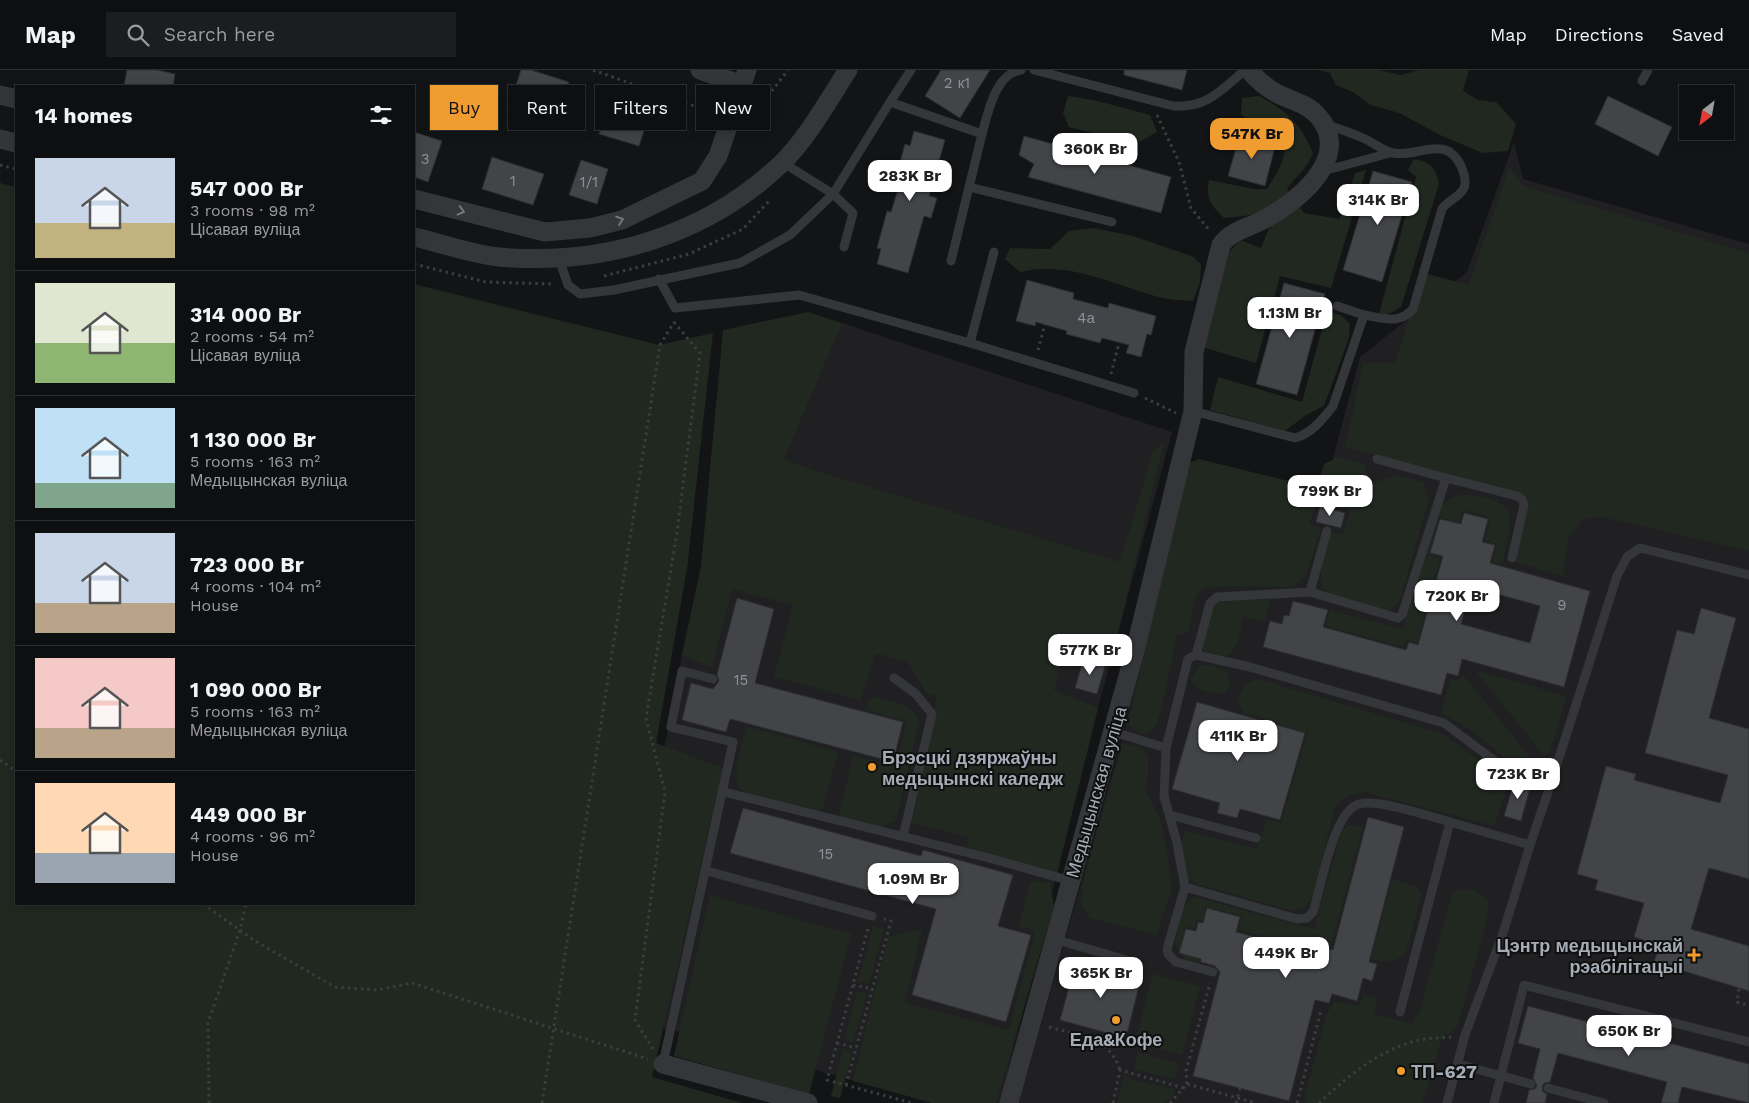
<!DOCTYPE html>
<meta charset="utf-8">
<style>
body{margin:0;font-family:"Work Sans",sans-serif;background:#1c1d1e;color:#f1f3f6;height:100vh;display:flex;flex-direction:column;font-size:19px;white-space:nowrap}
*{box-sizing:border-box;margin:0}
p{font-size:16px;color:#9b9c9f}
.icon{flex:none;width:28px;height:28px;fill:none;stroke:currentColor;stroke-width:2;stroke-linecap:round;stroke-linejoin:round}
.map{position:relative;flex:1;overflow:hidden}
.drawer{position:absolute;left:15px;top:15px;width:400px;height:820px;display:flex;flex-direction:column;background:#0e0f10;border-radius:0px;box-shadow:0 2px 12px #0003,0 0 0 1px #2e2f30}
.drawer>*{flex:none}
.banner{position:absolute;left:430px;top:15px;width:475px;height:45px;display:flex;gap:10px}
.needle{width:32px;rotate:211deg}
.buttons{position:absolute;left:1679px;top:15px;display:grid;gap:10px}
.buttons a{display:grid;place-items:center;width:55px;height:55px;border-radius:0px;background:#0e0f10;box-shadow:0 2px 12px #0003,0 0 0 1px #2e2f30;font-size:25px}
.price{position:absolute;translate:-50% -42px;padding:0 11px;border-radius:10px;background:#fff;color:#222;font-size:16px;line-height:32px;filter:drop-shadow(0 1px 2px #0008)}
.price::after{content:'';position:absolute;left:50%;top:30px;width:15px;height:11px;margin-left:-8px;background:inherit;clip-path:polygon(0 0,100% 0,50% 100%)}
.price.active{background:#f09c31;color:#111}
ul{padding:0;list-style:none}
li{display:flex;align-items:center;gap:15px;height:125px;padding:0 20px}
li+li{border-top:1px solid #2e2f30}
li span{display:grid;place-items:center;flex:none;width:140px;height:100px;border-radius:0px;color:#555}
li>.icon{margin-inline-start:auto}
span .icon{width:60px;height:60px;fill:#fffc;stroke-width:1}
li b{font-size:21px}
h2{display:flex;justify-content:space-between;align-items:center;height:60px;padding:0 20px;font-size:21px}
.chip{padding:0 18px;border-radius:0px;background:#0e0f10;box-shadow:0 2px 12px #0003,0 0 0 1px #2e2f30;font-size:18px;line-height:45px}
.chip.active{background:#f09c31;color:#111}
header{display:flex;align-items:center;gap:30px;box-sizing:border-box;height:70px;padding:0 25px;background:#0e0f10;border-bottom:1px solid #2e2f30}
header strong{font-size:24px}
nav{display:flex;gap:28px;margin-inline-start:auto;font-size:18px}
.search{width:350px;height:45px;background:#1c1d1e;display:flex;align-items:center;gap:12px;box-sizing:border-box;padding:0 18px;border-radius:0px;color:#9b9c9f;font-size:19px}
.map>svg:first-child{display:block}
</style>
<header>
<strong>Map</strong>
<div class="search"><svg class="icon" aria-label="search" viewBox="0 0 24 24"><circle cx="10" cy="10" r="6"/><path d="M15 15l6 6"/></svg>Search here</div>
<nav><a>Map</a><a>Directions</a><a>Saved</a></nav>
</header>
<div class="map">
<svg width="1749" height="1033" viewBox="0 0 1749 1033">
<rect width="100%" height="100%" fill="#131415"/>
<g fill="#202022">
<path d="M 1514,72 L 1523,109 L 1749,174 L 1749,1033 L 1019,1033 L 1123,665 L 1187,401 L 1321,433 L 1360,287 L 1467,202 Z"/>
<path d="M 842,253 L 1172,362 L 1098,638 L 1000,1033 L 933,1033 L 676,961 L 613,948 L 682,585 L 743,304 Z"/>
</g>
<g fill="#202820">
<path d="M 1319,0 L 1379,0 L 1401,5 L 1419,0 L 1469,0 L 1463,21 L 1478,30 L 1496,32 L 1516,54 L 1508,81 L 1483,83 L 1442,66 L 1399,43 L 1371,35 L 1353,22 L 1336,15 L 1330,3 Z"/>
<path d="M 1068,26 L 1094,30 L 1150,45 L 1157,62 L 1139,72 L 1104,66 L 1069,57 L 1063,43 Z"/>
<path d="M 1259,26 C 1288,42 1300,53 1313,83 C 1308,98 1296,106 1287,119 L 1304,143 L 1339,149 L 1355,103 L 1366,100 L 1331,218 L 1280,206 L 1256,293 L 1202,277 L 1229,182 L 1240,170 L 1261,178 L 1269,158 L 1272,159 L 1261,144 L 1224,148 C 1211,136 1205,128 1209,110 L 1254,119 L 1267,119 C 1276,105 1285,91 1285,75 C 1276,65 1268,54 1253,54 L 1241,44 L 1242,28 Z"/>
<path d="M 1414,89 C 1430,92 1436,97 1439,114 L 1401,237 L 1389,244 L 1379,244 L 1416,107 L 1408,100 Z"/>
<path d="M 1509,97 L 1523,116 L 1749,183 L 1749,481 L 1602,447 L 1583,449 L 1568,469 L 1563,506 L 1514,492 L 1528,426 L 1345,377 L 1363,293 L 1395,292 L 1424,203 L 1469,215 Z"/>
<path d="M 0,113 L 16,117 L 16,834 L 414,834 L 414,214 L 659,275 L 713,263 L 687,499 L 656,673 L 723,698 L 652,1007 L 742,1033 L 0,1033 Z"/>
<path d="M 1094,158 L 1133,166 L 1194,187 L 1201,195 L 1200,212 L 1193,231 C 1183,230 1172,230 1163,228 C 1115,216 1071,190 1020,202 L 1005,189 L 1010,178 L 1050,179 L 1069,161 Z"/>
<path d="M 1327,241 L 1341,245 L 1350,254 L 1349,268 L 1324,336 L 1306,345 L 1285,361 L 1210,340 L 1218,307 L 1302,332 Z"/>
<path d="M 808,242 L 842,253 L 784,389 L 816,401 L 1120,492 L 1153,382 L 1164,372 L 1114,577 L 1067,569 L 1054,620 L 1098,638 L 1056,808 L 1047,801 L 967,777 L 968,767 L 909,752 L 914,743 L 937,626 L 926,623 L 908,592 L 875,583 L 861,630 L 774,607 L 793,535 L 732,519 L 712,597 L 682,585 L 701,496 L 723,260 Z"/>
<path d="M 1338,387 L 1364,394 L 1371,411 C 1382,413 1385,407 1395,406 C 1405,406 1414,410 1423,412 L 1429,429 L 1400,530 L 1390,541 L 1329,528 C 1312,510 1326,483 1332,462 L 1343,465 L 1350,439 L 1318,429 L 1309,454 L 1321,458 L 1306,506 L 1293,517 C 1276,518 1211,513 1201,521 C 1192,530 1192,550 1189,562 L 1177,565 C 1173,581 1162,653 1152,661 C 1143,668 1136,662 1129,655 L 1131,642 L 1187,394 L 1199,389 L 1317,418 L 1324,394 Z"/>
<path d="M 1463,424 C 1522,432 1513,444 1502,494 L 1493,492 L 1497,474 L 1485,470 L 1490,448 L 1463,440 L 1459,453 L 1439,447 L 1429,485 L 1440,488 L 1417,573 L 1406,570 L 1404,577 L 1325,556 L 1330,540 L 1403,559 L 1436,443 C 1444,432 1450,427 1463,424 Z"/>
<path d="M 1270,529 L 1265,552 L 1243,547 L 1239,568 L 1232,583 L 1222,587 L 1205,582 L 1199,573 L 1215,532 Z"/>
<path d="M 1199,595 L 1210,595 L 1226,601 L 1230,613 L 1225,623 C 1211,624 1200,623 1191,610 Z"/>
<path d="M 1475,600 L 1566,626 L 1550,682 L 1544,686 Z"/>
<path d="M 1464,606 L 1535,693 C 1514,704 1493,676 1478,665 C 1467,657 1453,650 1441,643 L 1450,609 L 1457,610 Z"/>
<path d="M 1259,609 L 1443,664 L 1485,694 L 1510,708 L 1494,756 L 1364,722 L 1347,726 L 1335,736 L 1313,825 L 1306,837 L 1292,841 L 1200,815 L 1187,808 L 1178,781 L 1185,761 L 1257,779 L 1266,749 L 1281,753 L 1307,663 L 1243,643 L 1237,629 C 1242,617 1246,612 1259,609 Z"/>
<path d="M 874,627 C 891,632 913,633 919,651 L 896,750 L 881,757 L 839,746 L 853,686 L 896,695 L 906,653 L 903,650 L 864,640 L 870,629 Z"/>
<path d="M 746,656 L 838,682 L 822,741 L 746,723 L 737,716 L 738,689 Z"/>
<path d="M 1123,673 L 1140,678 L 1148,686 L 1148,705 L 1145,719 L 1160,749 L 1167,783 L 1172,818 L 1156,865 L 1090,848 L 1081,833 L 1084,807 Z"/>
<path d="M 1350,755 L 1363,756 L 1331,877 L 1322,875 L 1320,882 L 1239,860 L 1242,846 L 1206,837 L 1203,850 L 1197,849 L 1195,858 L 1186,857 L 1179,883 L 1200,889 L 1199,895 L 1183,888 L 1175,875 C 1178,860 1179,832 1195,827 L 1314,859 L 1342,760 Z"/>
<path d="M 1392,809 L 1415,816 L 1422,824 L 1405,885 C 1394,892 1384,893 1371,889 Z"/>
<path d="M 1033,811 L 1050,813 L 1054,836 L 996,1033 L 932,1033 L 853,1011 L 888,867 L 922,859 L 905,933 L 1009,960 L 1035,861 L 1019,856 L 1029,816 Z"/>
<path d="M 1453,820 L 1475,820 L 1489,832 L 1484,861 L 1458,955 L 1441,970 L 1422,1033 L 1306,1033 L 1304,1029 L 1327,943 L 1335,931 L 1359,936 L 1363,925 L 1378,928 L 1374,944 L 1413,954 L 1420,940 Z"/>
<path d="M 710,825 L 851,864 L 809,1024 L 674,986 Z"/>
<path d="M 873,856 L 884,859 L 869,914 L 858,911 Z"/>
<path d="M 1153,904 L 1200,916 L 1182,985 L 1135,973 Z"/>
<path d="M 857,921 L 867,924 L 853,973 L 844,970 Z"/>
<path d="M 843,980 L 852,983 L 840,1028 L 831,1026 Z"/>
<path d="M 1138,983 L 1179,993 L 1175,1009 L 1134,999 Z"/>
<path d="M 1124,1007 L 1174,1019 L 1173,1027 L 1164,1033 L 1117,1033 Z"/>
</g>
<g fill="#424448" stroke="#2d2e31" fill-rule="evenodd">
<path d="M 127,0 L 157,0 L 175,4 L 173,16 L 124,16 Z"/>
<path d="M 521,0 L 531,0 L 569,12 L 555,57 L 507,42 Z"/>
<path d="M 941,0 L 990,0 L 960,48 L 925,26 Z"/>
<path d="M 1124,0 L 1187,0 L 1182,20 L 1124,5 Z"/>
<path d="M 613,24 L 652,36 L 639,76 L 599,64 Z"/>
<path d="M 1608,26 L 1672,57 L 1658,86 L 1595,54 Z"/>
<path d="M 914,61 L 945,70 L 929,126 L 937,128 L 931,148 L 924,146 L 908,203 L 877,194 L 881,179 L 877,178 L 887,141 L 891,142 L 900,113 L 895,111 L 905,74 L 910,76 Z"/>
<path d="M 414,62 L 442,71 L 428,112 L 414,107 Z"/>
<path d="M 1240,64 L 1276,73 L 1265,116 L 1228,106 Z"/>
<path d="M 1024,66 L 1171,107 L 1161,143 L 1028,107 L 1034,94 L 1019,85 Z"/>
<path d="M 492,87 L 544,104 L 533,135 L 482,119 Z"/>
<path d="M 581,90 L 608,99 L 597,134 L 569,125 Z"/>
<path d="M 1373,101 L 1412,112 L 1382,212 L 1343,200 Z"/>
<path d="M 1027,210 L 1074,223 L 1073,229 L 1108,238 L 1109,233 L 1156,246 L 1151,265 L 1147,264 L 1141,287 L 1126,283 L 1129,275 L 1102,268 L 1100,273 L 1066,264 L 1067,261 L 1036,252 L 1035,256 L 1016,251 Z"/>
<path d="M 1284,213 L 1325,224 L 1297,325 L 1256,314 Z"/>
<path d="M 1320,436 L 1345,443 L 1341,458 L 1316,452 Z"/>
<path d="M 1464,443 L 1488,449 L 1482,472 L 1495,475 L 1490,493 L 1590,521 L 1564,617 L 1462,589 L 1458,606 L 1447,603 L 1441,625 L 1263,577 L 1270,551 L 1282,554 L 1284,545 L 1289,546 L 1293,531 L 1328,540 L 1323,557 L 1406,580 L 1409,572 L 1418,575 L 1443,486 L 1430,483 L 1440,449 L 1461,454 ZM 1472,517 L 1540,536 L 1530,573 L 1461,554 Z"/>
<path d="M 737,528 L 774,539 L 755,613 L 903,652 L 893,692 L 730,649 L 726,662 L 682,650 L 691,613 L 713,619 L 719,611 L 717,604 Z"/>
<path d="M 1701,538 L 1736,548 L 1709,648 L 1749,659 L 1749,809 L 1709,798 L 1691,859 L 1749,876 L 1749,921 L 1654,892 L 1658,880 L 1643,875 L 1644,870 L 1634,867 L 1644,833 L 1595,820 L 1598,810 L 1577,804 L 1606,696 L 1636,704 L 1634,710 L 1720,733 L 1728,705 L 1645,683 L 1677,560 L 1694,564 Z"/>
<path d="M 1084,587 L 1106,593 L 1097,624 L 1075,618 Z"/>
<path d="M 1197,632 L 1305,663 L 1280,750 L 1240,739 L 1237,748 L 1217,743 L 1220,733 L 1172,719 Z"/>
<path d="M 1515,709 L 1531,714 L 1521,751 L 1504,746 Z"/>
<path d="M 743,738 L 921,786 L 923,780 L 1013,805 L 998,856 L 1031,865 L 1006,952 L 912,925 L 936,839 L 730,783 Z"/>
<path d="M 1368,747 L 1404,757 L 1369,892 L 1377,894 L 1372,911 L 1363,908 L 1357,931 L 1332,924 L 1329,933 L 1315,930 L 1289,1031 L 1193,1006 L 1220,902 L 1215,896 L 1201,892 L 1201,889 L 1179,883 L 1186,859 L 1196,861 L 1198,852 L 1203,853 L 1207,838 L 1240,847 L 1236,862 L 1323,885 L 1325,878 L 1333,880 Z"/>
<path d="M 1076,891 L 1141,908 L 1126,968 L 1060,950 Z"/>
<path d="M 1528,936 L 1749,994 L 1749,1033 L 1682,1017 L 1678,1033 L 1661,1033 L 1667,1012 L 1558,983 L 1550,1012 L 1544,1013 L 1542,1017 L 1543,1022 L 1547,1024 L 1545,1033 L 1526,1033 L 1529,1020 L 1535,1019 L 1537,1015 L 1533,1008 L 1540,979 L 1518,973 Z"/>
</g>
<g fill="none" stroke-linecap="round" stroke-linejoin="round">
<g stroke="#3b3d41" stroke-width="3" stroke-dasharray="2.5 4" stroke-linecap="butt">
<path d="M 593,0 L 714,43"/>
<path d="M 1157,45 L 1179,92 L 1191,138 L 1210,161"/>
<path d="M 752,47 L 788,0"/>
<path d="M 0,95 L 16,99"/>
<path d="M 414,194 L 486,212 L 553,214"/>
<path d="M 604,206 L 689,184 L 743,159 L 771,129"/>
<path d="M 1038,280 L 1045,254"/>
<path d="M 1111,304 L 1119,273"/>
<path d="M 1145,328 L 1176,343"/>
<path d="M 0,690 L 16,701"/>
<path d="M 203,834 L 255,871 L 335,917 L 377,920 L 412,913 L 648,989"/>
<path d="M 868,859 L 827,1010 L 912,1033"/>
<path d="M 853,915 L 873,919"/>
<path d="M 1739,919 L 1737,932 L 1749,936"/>
<path d="M 1049,957 C 1080,966 1109,966 1120,1000"/>
<path d="M 837,973 L 856,978"/>
<path d="M 653,979 L 635,950 L 665,722 L 646,648 L 677,462 L 700,283 L 673,251"/>
<path d="M 1187,1014 L 1186,1001 L 1210,913"/>
<path d="M 846,1015 L 891,851 L 884,849"/>
<path d="M 209,1033 L 208,953 L 240,860 L 246,834"/>
<path d="M 542,1033 L 660,275 L 674,252"/>
<path d="M 1113,1033 L 1120,1000 L 1184,1018"/>
<path d="M 1170,1033 L 1187,1014 L 1256,1033"/>
<path d="M 1236,1033 L 1240,1018"/>
<path d="M 1297,1033 L 1321,940"/>
<path d="M 1319,1033 C 1347,1007 1375,983 1412,972 C 1424,968 1438,968 1451,967"/>
</g>
<g stroke="#35363a" stroke-width="9">
<path d="M 911,0 L 890,32 L 982,64 L 951,191"/>
<path d="M 1034,0 L 1173,36 C 1207,38 1220,21 1245,0"/>
<path d="M 1642,11 L 1648,0"/>
<path d="M 982,64 C 988,43 995,4 1021,0"/>
<path d="M 782,92 L 833,124 L 890,32"/>
<path d="M 1323,101 L 1390,83"/>
<path d="M 969,117 L 1112,152"/>
<path d="M 559,189 L 568,215 L 580,224 L 614,220 L 740,193 L 790,165 L 833,124 L 853,143 L 844,177"/>
<path d="M 659,209 L 675,238 L 799,225 L 970,273 L 1134,323"/>
<path d="M 1337,236 L 1364,245"/>
<path d="M 970,273 L 994,182"/>
<path d="M 1193,341 L 1295,368 C 1311,364 1323,349 1333,336 L 1364,245 C 1384,248 1399,255 1413,239 L 1442,139 C 1448,130 1459,128 1464,118 C 1467,111 1464,103 1461,96 C 1445,63 1419,88 1393,83 C 1383,81 1374,73 1365,69 C 1352,63 1339,59 1325,54"/>
<path d="M 1377,389 L 1446,408"/>
<path d="M 1310,522 L 1327,461"/>
<path d="M 1196,585 L 1210,533 L 1217,527 L 1310,522 L 1398,548 L 1402,545 L 1446,408 L 1517,426 L 1522,429 L 1524,435 L 1512,488"/>
<path d="M 894,608 L 916,624 L 932,644 L 903,766"/>
<path d="M 1114,662 L 1166,678 L 1164,726 L 1177,773 L 1185,817 L 1297,849 L 1307,848 L 1313,842 C 1321,818 1333,741 1359,734 C 1379,729 1429,746 1450,752"/>
<path d="M 1166,678 L 1188,589 L 1196,585 L 1250,597 L 1444,653 L 1503,697 L 1552,710 L 1617,506 L 1627,487 L 1640,478 L 1749,505"/>
<path d="M 724,722 L 989,788 L 1071,811"/>
<path d="M 1170,745 L 1256,768"/>
<path d="M 1530,775 L 1552,710"/>
<path d="M 707,801 L 872,846"/>
<path d="M 1185,817 L 1167,879 L 1168,884 L 1176,892 L 1213,902"/>
<path d="M 1054,869 L 1137,893"/>
<path d="M 1400,942 L 1450,752 L 1530,775 L 1503,863 L 1465,965 L 1447,1033"/>
<path d="M 663,994 L 733,672 L 671,657 L 682,601 L 713,609"/>
<path d="M 1458,994 L 1531,1014"/>
<path d="M 1548,1018 L 1604,1033"/>
<path d="M 1494,1033 L 1524,915 L 1749,972"/>
</g>
<g stroke="#35363a" stroke-width="19">
<path d="M 700,0 L 742,15"/>
<path d="M 0,25 L 16,29"/>
<path d="M 0,69 L 16,73"/>
<path d="M 414,129 L 545,162 L 590,158 L 622,150 L 702,111 L 718,86 L 747,0"/>
<path d="M 414,167 C 441,173 471,184 499,187 C 603,196 706,166 782,93 C 809,66 827,32 848,0"/>
<path d="M 663,994 L 808,1033"/>
<path d="M 1009,1033 L 1135,581 L 1193,341 L 1194,282 L 1221,175 C 1230,162 1244,159 1259,152 C 1294,135 1355,88 1318,46 C 1308,34 1292,31 1278,24 C 1267,18 1257,10 1249,0"/>
</g>
</g>
<defs><path id="oneway-chevron" d="M-2-3.5L2.5 0L-2 3.5" fill="none" stroke-width="1.6" stroke-linecap="round" stroke-linejoin="round" transform="scale(1.25)"/></defs>
<g stroke="#73777e">
<use href="#oneway-chevron" transform="translate(461 141) rotate(14)"/>
<use href="#oneway-chevron" transform="translate(620 150) rotate(-19)"/>
</g>
<g fill="#f09c31" stroke="#0f0f10" stroke-width="2">
<circle cx="872" cy="697" r="5"/>
<path d="M1691.5 877.5h5v5h5v5h-5v5h-5v-5h-5v-5h5z"/>
<circle cx="1116" cy="950" r="5"/>
<circle cx="1401" cy="1001" r="5"/>
</g>
<g text-anchor="middle" dominant-baseline="central" stroke-width="4" stroke-linejoin="round" paint-order="stroke">
<g font-size="15" fill="#8c929a">
<text x="957" y="13">2 к1</text>
<text x="425" y="89">3</text>
<text x="513" y="111">1</text>
<text x="589" y="112">1/1</text>
<text x="1086" y="248">4а</text>
<text x="1562" y="535">9</text>
<text x="741" y="610">15</text>
<text x="826" y="784">15</text>
</g>
<g font-size="18" font-weight="bold" fill="#a5acb5" stroke="#0f0f10" text-anchor="start">
<text x="882" y="687">Брэсцкі дзяржаўны<tspan x="882" dy="21">медыцынскі каледж</tspan></text>
<text x="1683" y="875" text-anchor="end">Цэнтр медыцынскай<tspan x="1683" dy="21">рэабілітацыі</tspan></text>
<text x="1116" y="969" text-anchor="middle">Еда&amp;Кофе</text>
<text x="1411" y="1001">ТП-627</text>
</g>
<g font-size="18" fill="#a5acb5" stroke="#0f0f10">
<text transform="translate(1096 722) rotate(-74)">Медыцынская вуліца</text>
</g>
</g>
</svg>
<div class="buttons">
<a><svg class="needle" viewBox="-14 -14 28 28"><path d="M0-13l5 13h-10z" fill="#e53935"/><path d="M0 13l5-13h-10z" fill="#9b9c9f"/></svg></a>
</div>
<b class="price active" style="left:1252px;top:90px">547K Br</b>
<b class="price" style="left:1095px;top:105px">360K Br</b>
<b class="price" style="left:910px;top:132px">283K Br</b>
<b class="price" style="left:1378px;top:156px">314K Br</b>
<b class="price" style="left:1290px;top:269px">1.13M Br</b>
<b class="price" style="left:1330px;top:447px">799K Br</b>
<b class="price" style="left:1457px;top:552px">720K Br</b>
<b class="price" style="left:1090px;top:606px">577K Br</b>
<b class="price" style="left:1238px;top:692px">411K Br</b>
<b class="price" style="left:1518px;top:730px">723K Br</b>
<b class="price" style="left:913px;top:835px">1.09M Br</b>
<b class="price" style="left:1286px;top:909px">449K Br</b>
<b class="price" style="left:1101px;top:929px">365K Br</b>
<b class="price" style="left:1629px;top:987px">650K Br</b>
<div class="banner">
<a class="chip active">Buy</a>
<a class="chip">Rent</a>
<a class="chip">Filters</a>
<a class="chip">New</a>
</div>
<section class="drawer">
<h2>14 homes<svg class="icon" aria-label="filters" viewBox="0 0 24 24"><path d="M4 7h16M4 17h16"/><circle cx="9" cy="7" r="2"/><circle cx="15" cy="17" r="2"/></svg></h2>
<ul>
<li><span style="background:linear-gradient(#c9d6e8 65%,#c2b280 0)"><svg class="icon" aria-label="home" viewBox="0 0 24 24"><path d="M3 11l9-7 9 7M6 9v11h12V9"/></svg></span><div><b>547 000 Br</b><p>3 rooms · 98 m²</p><p>Цісавая вуліца</p></div></li>
<li><span style="background:linear-gradient(#dfe7d0 60%,#8fb573 0)"><svg class="icon" aria-label="home" viewBox="0 0 24 24"><path d="M3 11l9-7 9 7M6 9v11h12V9"/></svg></span><div><b>314 000 Br</b><p>2 rooms · 54 m²</p><p>Цісавая вуліца</p></div></li>
<li><span style="background:linear-gradient(#bfe0f5 75%,#7fa58c 0)"><svg class="icon" aria-label="home" viewBox="0 0 24 24"><path d="M3 11l9-7 9 7M6 9v11h12V9"/></svg></span><div><b>1 130 000 Br</b><p>5 rooms · 163 m²</p><p>Медыцынская вуліца</p></div></li>
<li><span style="background:linear-gradient(#c9d6e8 70%,#b9a48a 0)"><svg class="icon" aria-label="home" viewBox="0 0 24 24"><path d="M3 11l9-7 9 7M6 9v11h12V9"/></svg></span><div><b>723 000 Br</b><p>4 rooms · 104 m²</p><p>House</p></div></li>
<li><span style="background:linear-gradient(#f6c9c9 70%,#b9a48a 0)"><svg class="icon" aria-label="home" viewBox="0 0 24 24"><path d="M3 11l9-7 9 7M6 9v11h12V9"/></svg></span><div><b>1 090 000 Br</b><p>5 rooms · 163 m²</p><p>Медыцынская вуліца</p></div></li>
<li><span style="background:linear-gradient(#ffd9b3 70%,#9aa5b1 0)"><svg class="icon" aria-label="home" viewBox="0 0 24 24"><path d="M3 11l9-7 9 7M6 9v11h12V9"/></svg></span><div><b>449 000 Br</b><p>4 rooms · 96 m²</p><p>House</p></div></li>
</ul>
</section>
</div>
